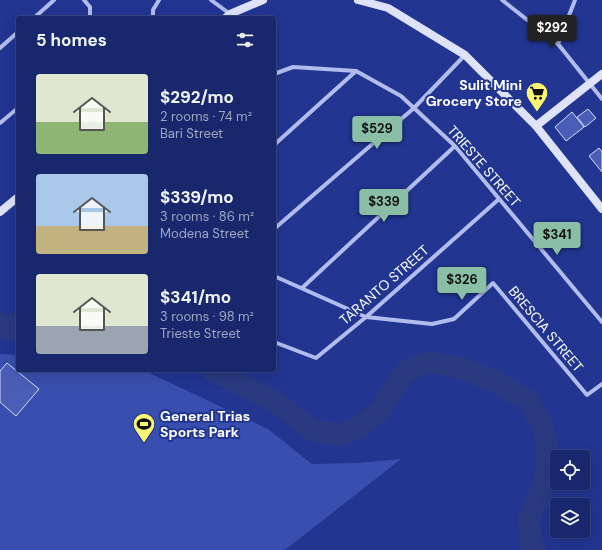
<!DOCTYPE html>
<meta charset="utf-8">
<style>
body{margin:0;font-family:"DM Sans",sans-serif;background:#263475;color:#f1f3f6;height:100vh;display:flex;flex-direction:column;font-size:15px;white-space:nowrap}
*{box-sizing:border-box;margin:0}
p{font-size:13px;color:#9fa6c2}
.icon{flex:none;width:22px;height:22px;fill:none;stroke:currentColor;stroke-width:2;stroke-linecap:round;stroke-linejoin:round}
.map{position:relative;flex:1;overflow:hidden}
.side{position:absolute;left:16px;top:16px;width:260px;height:356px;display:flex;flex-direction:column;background:#19286d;border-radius:4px;box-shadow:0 4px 16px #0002,0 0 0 1px #374480}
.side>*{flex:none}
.fabs{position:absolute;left:550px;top:450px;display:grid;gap:8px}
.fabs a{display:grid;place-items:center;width:40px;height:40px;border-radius:4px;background:#19286d;box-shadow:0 4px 16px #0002,0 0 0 1px #374480;font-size:20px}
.price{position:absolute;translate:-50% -34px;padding:0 9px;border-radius:4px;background:#8abfa5;color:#111;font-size:13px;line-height:26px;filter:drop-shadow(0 1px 2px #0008)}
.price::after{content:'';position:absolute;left:50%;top:24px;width:12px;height:9px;margin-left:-6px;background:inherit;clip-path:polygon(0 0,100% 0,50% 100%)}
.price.on{background:#222;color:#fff}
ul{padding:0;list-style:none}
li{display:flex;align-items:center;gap:12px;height:100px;padding:0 20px}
li span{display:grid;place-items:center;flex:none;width:112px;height:80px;border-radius:4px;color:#555}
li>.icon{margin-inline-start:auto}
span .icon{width:48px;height:48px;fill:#fffc;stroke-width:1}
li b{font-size:17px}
h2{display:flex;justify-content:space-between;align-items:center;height:48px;padding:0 20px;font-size:17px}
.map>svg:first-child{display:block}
</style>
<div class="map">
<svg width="602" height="550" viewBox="0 0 602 550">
<rect width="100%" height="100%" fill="#213591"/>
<path fill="#394faf" d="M 0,354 L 18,355 L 18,370 L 143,370 L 268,429 L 312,464 L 359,463 L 401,459 L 285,550 L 0,550 Z"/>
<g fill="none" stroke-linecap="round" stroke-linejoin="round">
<g stroke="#2b3a80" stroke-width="22">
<path d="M 0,323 L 8,329 L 18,322"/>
<path d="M 212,370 L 277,403 L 314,431 L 341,435 L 361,426 L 381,409 L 396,385 L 407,371 L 428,362 L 462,368 L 494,381 L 527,400 L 543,426 L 548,455 L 543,487 L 529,518 L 531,545 L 536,550"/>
</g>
</g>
<g fill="#4a5eb8" stroke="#d8def9">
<path d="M 588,109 L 596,118 L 585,127 L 577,117 Z"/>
<path d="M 572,112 L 584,127 L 566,141 L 555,127 Z"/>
<path d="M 599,148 L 602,152 L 602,172 L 589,156 Z"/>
<path d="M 7,363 L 39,389 L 16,416 L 0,402 L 0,371 Z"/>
</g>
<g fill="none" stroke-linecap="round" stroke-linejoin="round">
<g stroke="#b2bded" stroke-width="4">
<path d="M 84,0 L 90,7 L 90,18"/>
<path d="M 211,0 L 230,14"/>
<path d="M 502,0 L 558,44 L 602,99"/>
<path d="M 34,18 L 54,0"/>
<path d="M 153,18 L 153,10 L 159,0"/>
<path d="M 558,44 L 575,0"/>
<path d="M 0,48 L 18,32"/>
<path d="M 274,74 L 293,67 L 356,71 L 401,96 L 455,146 L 602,322"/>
<path d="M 0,123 L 18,108"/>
<path d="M 274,145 L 356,71"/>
<path d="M 274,229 L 414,108 L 465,55"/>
<path d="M 274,276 L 366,317 L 432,324 L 454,319 L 493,283 L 587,395 L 602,384"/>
<path d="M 302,288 L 455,146"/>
<path d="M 274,342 L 316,358 L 366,317 L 499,199"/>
</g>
<g stroke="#dee3fa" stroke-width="8">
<path d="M 358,0 L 388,8 L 465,55 L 536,126 L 602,209"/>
<path d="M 225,18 L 230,14 L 263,0"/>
<path d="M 536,126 L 602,74"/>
<path d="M 0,212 L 18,197"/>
</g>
</g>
<defs>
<g id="supermarket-pin" transform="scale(1.15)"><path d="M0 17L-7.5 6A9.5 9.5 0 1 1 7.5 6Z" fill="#faf673" stroke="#213591"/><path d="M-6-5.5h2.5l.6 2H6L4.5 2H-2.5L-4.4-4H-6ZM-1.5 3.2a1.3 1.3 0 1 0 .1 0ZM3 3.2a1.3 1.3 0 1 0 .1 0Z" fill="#111"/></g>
<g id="stadium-pin" transform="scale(1.15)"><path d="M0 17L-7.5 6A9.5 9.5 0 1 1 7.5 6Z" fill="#faf673" stroke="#213591"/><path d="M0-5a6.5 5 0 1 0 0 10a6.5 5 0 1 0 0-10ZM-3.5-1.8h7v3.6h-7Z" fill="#111"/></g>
</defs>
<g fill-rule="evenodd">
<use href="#supermarket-pin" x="537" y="93"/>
<use href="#stadium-pin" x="144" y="424"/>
</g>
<g text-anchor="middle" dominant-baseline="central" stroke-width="4" stroke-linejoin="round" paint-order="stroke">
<g font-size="14" font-weight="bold" fill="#fff" stroke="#213591" text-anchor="end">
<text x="522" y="85">Sulit Mini<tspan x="522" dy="16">Grocery Store</tspan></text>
<text x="160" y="416" text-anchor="start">General Trias<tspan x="160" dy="16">Sports Park</tspan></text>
</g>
<g font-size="14" fill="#fff" stroke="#213591">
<text transform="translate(484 166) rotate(49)">TRIESTE STREET</text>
<text transform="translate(384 285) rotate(-41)">TARANTO STREET</text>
<text transform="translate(546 329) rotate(50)">BRESCIA STREET</text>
</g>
</g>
</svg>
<div class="fabs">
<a><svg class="icon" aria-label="locate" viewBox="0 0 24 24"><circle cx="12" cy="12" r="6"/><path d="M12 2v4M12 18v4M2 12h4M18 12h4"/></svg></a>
<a><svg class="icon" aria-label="layers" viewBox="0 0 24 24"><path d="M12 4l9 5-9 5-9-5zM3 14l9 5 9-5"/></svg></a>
</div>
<b class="price on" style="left:552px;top:49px">$292</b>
<b class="price" style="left:377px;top:150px">$529</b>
<b class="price" style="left:384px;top:223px">$339</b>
<b class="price" style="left:557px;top:256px">$341</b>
<b class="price" style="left:462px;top:301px">$326</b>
<section class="side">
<h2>5 homes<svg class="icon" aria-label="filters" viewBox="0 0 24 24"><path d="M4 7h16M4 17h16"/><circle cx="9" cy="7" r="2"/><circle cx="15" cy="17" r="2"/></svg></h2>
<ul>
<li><span style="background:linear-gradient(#dfe7d0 60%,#8fb573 0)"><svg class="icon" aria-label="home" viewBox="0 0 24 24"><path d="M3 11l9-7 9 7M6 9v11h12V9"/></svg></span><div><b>$292/mo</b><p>2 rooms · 74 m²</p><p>Bari Street</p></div></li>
<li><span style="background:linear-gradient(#a9c7e8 65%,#c2b280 0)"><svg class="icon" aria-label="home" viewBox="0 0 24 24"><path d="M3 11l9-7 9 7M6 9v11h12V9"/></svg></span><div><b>$339/mo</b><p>3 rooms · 86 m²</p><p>Modena Street</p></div></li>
<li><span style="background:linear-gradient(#dfe7d0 65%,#9aa5b1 0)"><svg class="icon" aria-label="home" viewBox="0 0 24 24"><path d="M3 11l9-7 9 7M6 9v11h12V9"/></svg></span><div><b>$341/mo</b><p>3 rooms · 98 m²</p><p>Trieste Street</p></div></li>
</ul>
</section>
</div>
